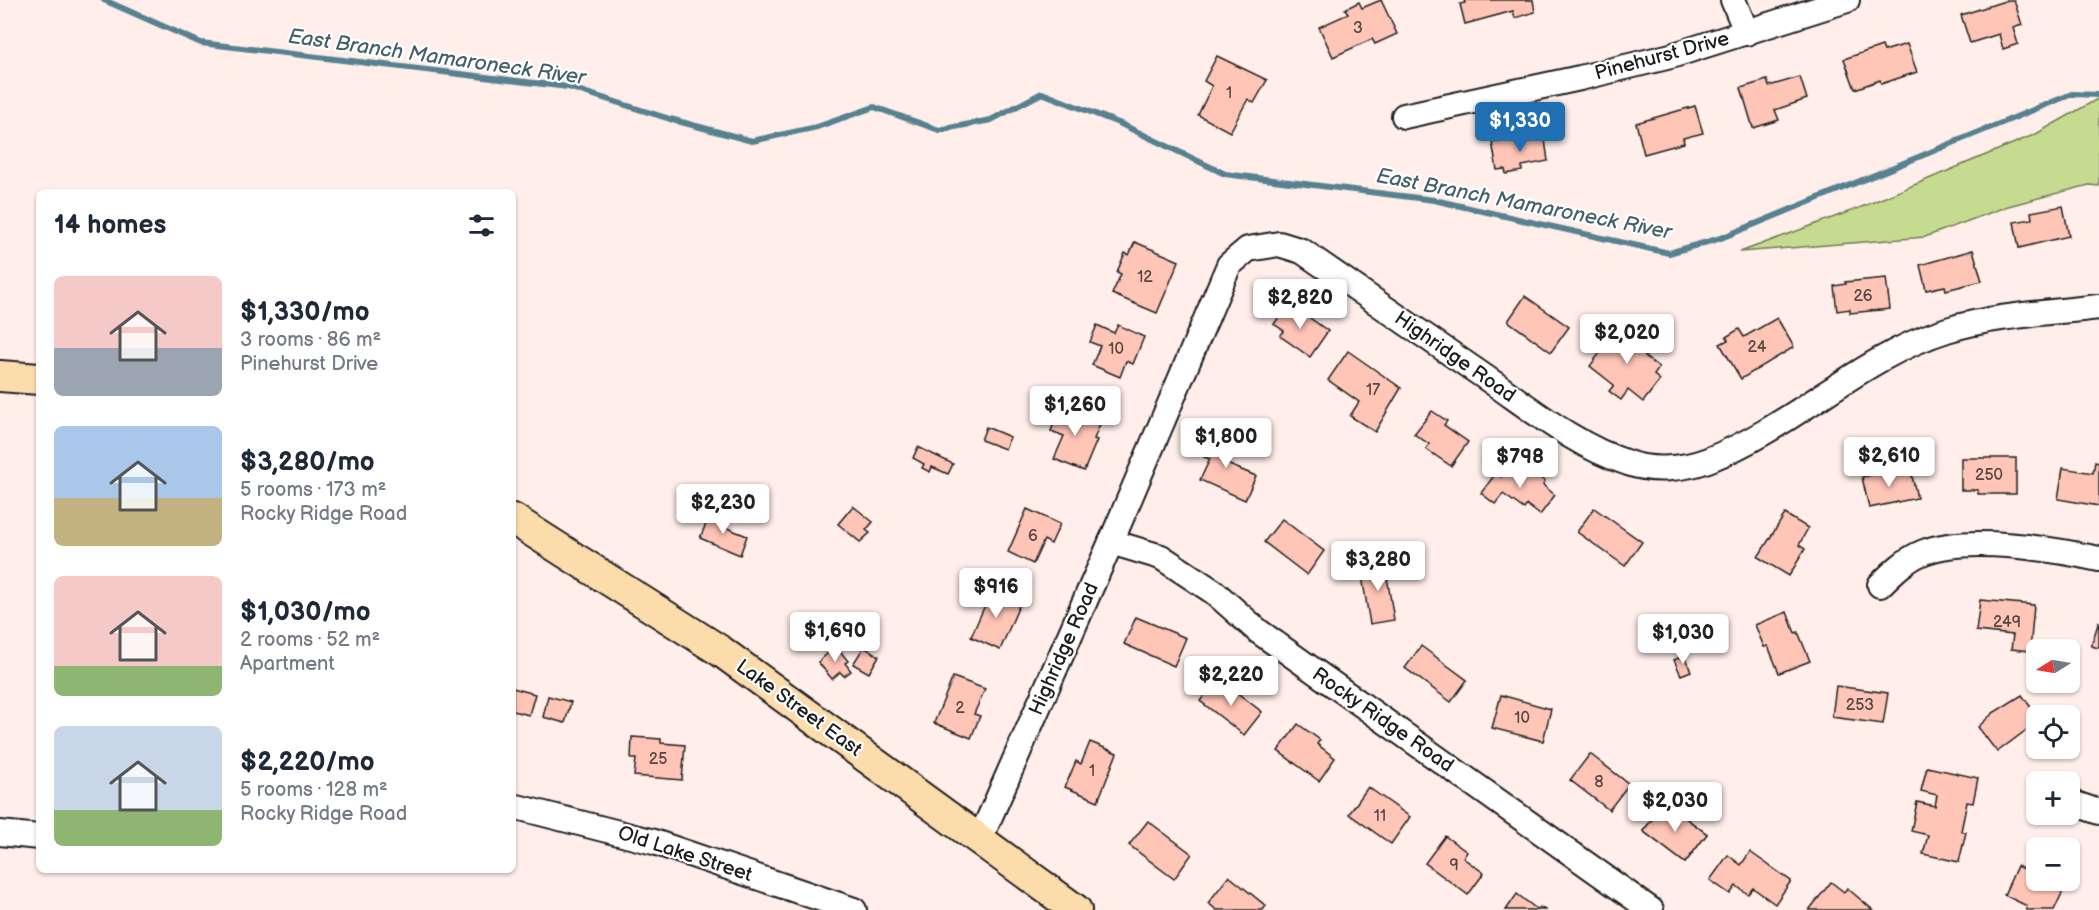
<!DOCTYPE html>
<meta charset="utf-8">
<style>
body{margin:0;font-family:"Balsamiq Sans",sans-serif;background:#f6f6f7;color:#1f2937;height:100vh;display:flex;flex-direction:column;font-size:22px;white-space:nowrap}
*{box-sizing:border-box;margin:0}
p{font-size:20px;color:#747a83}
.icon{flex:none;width:33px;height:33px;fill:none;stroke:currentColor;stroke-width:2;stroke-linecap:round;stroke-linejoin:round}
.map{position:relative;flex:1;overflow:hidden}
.sheet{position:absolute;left:36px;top:189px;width:480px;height:684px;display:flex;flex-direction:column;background:#fff;border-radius:9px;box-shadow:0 2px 4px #0004}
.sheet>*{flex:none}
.needle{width:39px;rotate:259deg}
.tools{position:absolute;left:2026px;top:639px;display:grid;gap:12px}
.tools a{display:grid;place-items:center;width:54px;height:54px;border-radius:9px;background:#fff;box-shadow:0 2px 4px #0004;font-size:30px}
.price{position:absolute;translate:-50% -51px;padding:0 14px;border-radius:6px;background:#fff;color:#222;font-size:20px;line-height:39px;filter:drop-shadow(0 2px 3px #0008)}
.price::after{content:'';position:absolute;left:50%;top:36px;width:18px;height:14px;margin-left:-9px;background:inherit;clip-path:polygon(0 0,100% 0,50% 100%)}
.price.current{background:#1f6fb2;color:#fff}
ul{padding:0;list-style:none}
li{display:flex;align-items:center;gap:18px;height:150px;padding:0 18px}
li span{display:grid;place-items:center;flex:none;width:168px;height:120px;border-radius:9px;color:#555}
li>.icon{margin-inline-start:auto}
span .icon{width:72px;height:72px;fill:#fffc;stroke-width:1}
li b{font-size:26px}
h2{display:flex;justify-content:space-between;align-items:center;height:72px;padding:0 18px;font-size:26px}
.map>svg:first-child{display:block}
</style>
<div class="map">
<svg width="2099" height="910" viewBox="0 0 2099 910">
<rect width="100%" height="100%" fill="#ffeee9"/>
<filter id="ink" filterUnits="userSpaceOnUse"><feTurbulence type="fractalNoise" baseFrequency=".0167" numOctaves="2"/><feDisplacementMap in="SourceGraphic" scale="12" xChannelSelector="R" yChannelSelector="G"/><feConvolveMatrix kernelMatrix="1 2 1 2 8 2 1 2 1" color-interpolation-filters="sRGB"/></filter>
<g filter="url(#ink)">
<path fill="#c5db90" stroke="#707c56" stroke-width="1.5" d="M 2099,98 L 2099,186 L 2089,185 L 2008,206 L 1925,237 L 1740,252 L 1859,208 L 2036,134 Z"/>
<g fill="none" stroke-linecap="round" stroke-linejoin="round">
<path stroke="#578190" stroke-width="6" d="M 104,0 L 201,43 L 568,87 L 670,119 L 752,141 L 817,127 L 874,107 L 939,130 L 991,120 L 1042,93 L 1121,124 L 1225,174 L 1434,200 L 1669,253 L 1721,238 L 2072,94 L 2099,95"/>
</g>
<g fill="#ffc5b7" stroke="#1c1c1c" stroke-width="1.5">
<path d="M 1381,0 L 1397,34 L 1375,44 L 1372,39 L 1333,57 L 1319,27 L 1348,14 L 1345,9 L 1359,2 L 1362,8 Z"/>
<path d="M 1464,0 L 1533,0 L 1535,12 L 1515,18 L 1513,11 L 1465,24 L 1460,4 L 1465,3 Z"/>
<path d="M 2008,0 L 2014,0 L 2022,25 L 2013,28 L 2018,44 L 2003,49 L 1999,34 L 1970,43 L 1961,15 Z"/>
<path d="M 1907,44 L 1917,72 L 1881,84 L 1880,80 L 1855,89 L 1844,59 L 1882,46 L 1884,51 Z"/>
<path d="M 1217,56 L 1267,80 L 1254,103 L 1248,99 L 1230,132 L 1198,115 L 1212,86 L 1204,81 Z"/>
<path d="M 1800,77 L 1807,99 L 1775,110 L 1779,120 L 1753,128 L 1741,88 L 1767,80 L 1769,86 Z"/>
<path d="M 1695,106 L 1703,133 L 1683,138 L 1684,143 L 1644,154 L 1636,123 Z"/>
<path d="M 1544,133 L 1548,161 L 1522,166 L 1522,171 L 1506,174 L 1505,169 L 1497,170 L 1492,142 Z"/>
<path d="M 2063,206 L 2069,236 L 2019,248 L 2014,222 L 2032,219 L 2031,212 Z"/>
<path d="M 1135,242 L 1179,261 L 1157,313 L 1112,294 L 1121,274 L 1117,272 L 1125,253 L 1129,255 Z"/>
<path d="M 1973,250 L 1982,281 L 1946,290 L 1945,286 L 1926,290 L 1920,265 Z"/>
<path d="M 1886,278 L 1890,309 L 1850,313 L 1850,309 L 1837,311 L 1834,286 L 1846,284 L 1845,282 Z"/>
<path d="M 1525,296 L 1569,327 L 1551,352 L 1508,321 Z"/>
<path d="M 1289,303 L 1328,331 L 1310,357 L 1280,336 L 1284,331 L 1274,324 Z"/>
<path d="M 1777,318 L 1794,347 L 1741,379 L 1720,344 L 1728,340 L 1726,337 L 1739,329 L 1744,337 Z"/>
<path d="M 1622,323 L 1653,347 L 1645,357 L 1659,368 L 1654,375 L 1660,380 L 1643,402 L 1628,390 L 1621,400 L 1609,391 L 1614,385 L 1590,366 Z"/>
<path d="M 1097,325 L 1114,333 L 1118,325 L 1144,337 L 1133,364 L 1126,361 L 1120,377 L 1092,365 L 1100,346 L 1090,342 Z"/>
<path d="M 1348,351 L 1401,388 L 1375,432 L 1350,416 L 1359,402 L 1328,380 Z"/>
<path d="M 1061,405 L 1101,422 L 1094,439 L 1097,440 L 1084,471 L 1054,459 L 1064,436 L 1051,431 Z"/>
<path d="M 1432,411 L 1447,421 L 1444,425 L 1468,442 L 1451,466 L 1426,449 L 1429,444 L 1414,434 Z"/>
<path d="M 986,427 L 1010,437 L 1005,449 L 981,440 Z"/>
<path d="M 1216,432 L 1237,442 L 1227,464 L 1256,476 L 1245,500 L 1200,480 L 1210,459 L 1204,457 Z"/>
<path d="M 918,447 L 953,464 L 948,474 L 932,467 L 930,472 L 922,468 L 924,464 L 913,458 Z"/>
<path d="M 1961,458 L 2016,458 L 2016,494 L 1978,494 L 1978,490 L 1961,490 Z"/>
<path d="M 1514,461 L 1545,481 L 1543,485 L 1555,495 L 1540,515 L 1527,505 L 1524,509 L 1503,494 L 1495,504 L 1481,493 L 1496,473 L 1501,477 Z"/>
<path d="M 2095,462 L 2099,463 L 2099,506 L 2058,499 L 2063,468 L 2093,473 Z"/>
<path d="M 1910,467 L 1917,498 L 1869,508 L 1862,477 Z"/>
<path d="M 720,487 L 733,493 L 726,509 L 713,503 Z"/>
<path d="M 853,506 L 873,522 L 866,530 L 870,533 L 860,542 L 838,524 Z"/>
<path d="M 1594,508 L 1642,542 L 1625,566 L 1577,532 Z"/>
<path d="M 1027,509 L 1060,524 L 1051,544 L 1044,540 L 1033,564 L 1008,552 Z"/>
<path d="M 711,512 L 725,518 L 722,526 L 747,536 L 740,555 L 700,538 Z"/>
<path d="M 1785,514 L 1808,528 L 1799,545 L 1805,549 L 1789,576 L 1758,557 Z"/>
<path d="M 1282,519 L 1324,551 L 1307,575 L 1264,542 Z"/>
<path d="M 1384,558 L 1394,620 L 1370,624 L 1362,576 L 1367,575 L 1365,561 Z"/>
<path d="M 992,589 L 1021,601 L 1000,650 L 971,637 Z"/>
<path d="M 1980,600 L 2034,605 L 2030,651 L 2011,649 L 2013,635 L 1976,631 Z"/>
<path d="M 1787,612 L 1795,633 L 1798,632 L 1810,661 L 1779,673 L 1768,646 L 1764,647 L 1755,625 Z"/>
<path d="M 1136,617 L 1186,638 L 1174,666 L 1124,644 Z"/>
<path d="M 2099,621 L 2099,648 L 2091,646 Z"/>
<path d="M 836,646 L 848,661 L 845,663 L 851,671 L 844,676 L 840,672 L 832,679 L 818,662 Z"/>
<path d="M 1421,646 L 1467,680 L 1451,702 L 1405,668 Z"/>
<path d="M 864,647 L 879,656 L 869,673 L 853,664 Z"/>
<path d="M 1684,656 L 1691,671 L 1681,675 L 1674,660 Z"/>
<path d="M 953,677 L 985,689 L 974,714 L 980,716 L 971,738 L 934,723 Z"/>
<path d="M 1218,678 L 1262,712 L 1244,735 L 1200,701 Z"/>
<path d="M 1836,686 L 1888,693 L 1883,724 L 1832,717 Z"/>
<path d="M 513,688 L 535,694 L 529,715 L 513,711 Z"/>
<path d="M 1501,695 L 1551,709 L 1543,741 L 1492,728 Z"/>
<path d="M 2022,695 L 2037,716 L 2037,722 L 1997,752 L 1978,727 L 1993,713 Z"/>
<path d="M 548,696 L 571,702 L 565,723 L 543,717 Z"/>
<path d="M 1298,724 L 1320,740 L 1317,744 L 1335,758 L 1319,781 L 1278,751 Z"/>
<path d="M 632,737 L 661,739 L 661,743 L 685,745 L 682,780 L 634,776 L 636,759 L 631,759 Z"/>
<path d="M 1090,742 L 1117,753 L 1098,801 L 1065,787 L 1076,761 L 1081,764 Z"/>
<path d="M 1590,754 L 1629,784 L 1609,810 L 1570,780 Z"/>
<path d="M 1927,767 L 1978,778 L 1973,803 L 1967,802 L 1961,831 L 1966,832 L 1959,862 L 1923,854 L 1928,835 L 1911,831 L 1917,802 L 1935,806 L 1937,795 L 1921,791 Z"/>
<path d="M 1368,787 L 1410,817 L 1391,844 L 1349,814 Z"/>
<path d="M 1665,803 L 1707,834 L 1685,863 L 1643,831 Z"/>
<path d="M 1665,803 L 1707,834 L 1685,863 L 1643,831 Z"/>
<path d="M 1148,821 L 1192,854 L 1174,879 L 1129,845 Z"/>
<path d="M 1445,836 L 1467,852 L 1463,858 L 1484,873 L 1468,895 L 1425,863 Z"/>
<path d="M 1750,852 L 1791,881 L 1775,904 L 1753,888 L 1748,894 L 1736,886 L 1730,894 L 1710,880 L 1728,855 L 1741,865 Z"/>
<path d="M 2017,866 L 2037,875 L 2037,880 L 2057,880 L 2066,885 L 2054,910 L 2026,910 L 2027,906 L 2004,895 Z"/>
<path d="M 1229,876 L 1266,906 L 1263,910 L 1217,910 L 1208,903 Z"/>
<path d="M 1831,882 L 1844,892 L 1847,888 L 1873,910 L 1809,910 Z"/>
<path d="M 1517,894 L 1538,910 L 1540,907 L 1545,910 L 1506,910 Z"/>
</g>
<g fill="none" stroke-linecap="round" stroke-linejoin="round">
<g stroke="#1c1c1c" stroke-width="28">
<g id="minor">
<path d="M 1733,0 L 1747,33"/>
<path d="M 1404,116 L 1580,78 L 1671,56 L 1847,0"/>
<path d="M 1111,542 L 1161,557 L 1214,592 L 1258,631 L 1651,910"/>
<path d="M 1880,585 C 1893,572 1906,559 1924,552 C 1968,535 2053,549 2099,559"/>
<path d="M 2070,802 L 2099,812"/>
<path d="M 513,806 L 654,842 L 854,910"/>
<path d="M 0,833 L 39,837"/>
<path d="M 980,839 L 1111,542 L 1229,265 L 1248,249 L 1279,244 L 1302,251 C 1365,295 1429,338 1492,382 C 1535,412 1578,447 1628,463 C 1653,472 1684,469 1708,460 C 1793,427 1860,357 1947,330 C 1995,315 2049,313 2099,307"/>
</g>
</g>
<g stroke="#1c1c1c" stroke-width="34">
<g id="major">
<path d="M 0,376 L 39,379"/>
<path d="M 513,519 L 722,652 L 1076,910"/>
</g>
</g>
<use href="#minor" stroke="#fff" stroke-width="24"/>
<use href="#major" stroke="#fddcac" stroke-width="30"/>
</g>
</g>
<g text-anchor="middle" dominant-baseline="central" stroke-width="4.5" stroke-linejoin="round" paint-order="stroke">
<g font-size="16" fill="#554643">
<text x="1358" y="28">3</text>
<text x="1229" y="93">1</text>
<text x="1145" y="277">12</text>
<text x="1863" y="296">26</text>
<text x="1757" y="347">24</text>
<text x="1116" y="349">10</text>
<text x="1373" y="390">17</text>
<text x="1989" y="475">250</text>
<text x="1033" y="536">6</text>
<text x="2007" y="622">249</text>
<text x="1860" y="705">253</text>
<text x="960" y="708">2</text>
<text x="1522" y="718">10</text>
<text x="658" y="759">25</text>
<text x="1092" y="771">1</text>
<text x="1599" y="782">8</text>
<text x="1380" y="816">11</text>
<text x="1454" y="865">9</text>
</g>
<g font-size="20" fill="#1c1c1c" stroke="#fff">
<text transform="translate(1662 56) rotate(-15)">Pinehurst Drive</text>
<text transform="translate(1455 357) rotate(35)">Highridge Road</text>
<text transform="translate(1064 649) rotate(-66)">Highridge Road</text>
<text transform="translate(799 708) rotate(36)">Lake Street East</text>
<text transform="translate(1383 720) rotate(35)">Rocky Ridge Road</text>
<text transform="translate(685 854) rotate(18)">Old Lake Street</text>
</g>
<g font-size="21" font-style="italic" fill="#43606a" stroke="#fff">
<text transform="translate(437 57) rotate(8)">East Branch Mamaroneck River</text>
<text transform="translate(1524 204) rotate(11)">East Branch Mamaroneck River</text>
</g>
</g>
</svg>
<div class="tools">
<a><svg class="needle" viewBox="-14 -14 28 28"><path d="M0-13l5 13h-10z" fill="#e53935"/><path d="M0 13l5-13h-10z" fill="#747a83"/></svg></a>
<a><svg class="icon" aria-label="locate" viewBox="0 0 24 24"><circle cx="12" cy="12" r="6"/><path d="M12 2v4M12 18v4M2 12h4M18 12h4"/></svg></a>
<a>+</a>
<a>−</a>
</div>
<b class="price current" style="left:1520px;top:153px">$1,330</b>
<b class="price" style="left:1300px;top:330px">$2,820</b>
<b class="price" style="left:1627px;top:365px">$2,020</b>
<b class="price" style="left:1075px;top:437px">$1,260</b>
<b class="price" style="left:1226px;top:469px">$1,800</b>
<b class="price" style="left:1889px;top:488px">$2,610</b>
<b class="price" style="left:1520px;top:489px">$798</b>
<b class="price" style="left:723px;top:535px">$2,230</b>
<b class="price" style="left:1378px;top:592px">$3,280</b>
<b class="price" style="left:996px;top:619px">$916</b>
<b class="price" style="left:835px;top:663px">$1,690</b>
<b class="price" style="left:1683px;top:665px">$1,030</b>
<b class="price" style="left:1231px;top:707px">$2,220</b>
<b class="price" style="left:1675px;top:833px">$2,030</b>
<section class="sheet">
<h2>14 homes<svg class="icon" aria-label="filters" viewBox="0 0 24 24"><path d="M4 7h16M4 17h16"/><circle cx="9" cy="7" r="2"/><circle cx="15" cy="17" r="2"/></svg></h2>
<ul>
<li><span style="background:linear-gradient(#f6c9c9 60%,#9aa5b1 0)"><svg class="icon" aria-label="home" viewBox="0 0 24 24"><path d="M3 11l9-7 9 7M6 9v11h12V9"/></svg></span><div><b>$1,330/mo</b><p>3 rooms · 86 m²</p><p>Pinehurst Drive</p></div></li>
<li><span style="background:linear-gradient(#a9c7e8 60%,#c2b280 0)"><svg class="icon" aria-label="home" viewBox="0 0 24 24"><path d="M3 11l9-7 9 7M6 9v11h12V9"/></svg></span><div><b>$3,280/mo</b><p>5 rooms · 173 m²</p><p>Rocky Ridge Road</p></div></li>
<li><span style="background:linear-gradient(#f6c9c9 75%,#8fb573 0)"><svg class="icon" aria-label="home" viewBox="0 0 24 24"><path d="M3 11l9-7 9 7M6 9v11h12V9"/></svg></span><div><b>$1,030/mo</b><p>2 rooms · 52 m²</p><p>Apartment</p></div></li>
<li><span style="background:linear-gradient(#c9d6e8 70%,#8fb573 0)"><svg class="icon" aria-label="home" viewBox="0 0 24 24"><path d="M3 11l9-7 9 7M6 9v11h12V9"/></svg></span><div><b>$2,220/mo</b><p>5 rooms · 128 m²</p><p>Rocky Ridge Road</p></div></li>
</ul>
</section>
</div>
